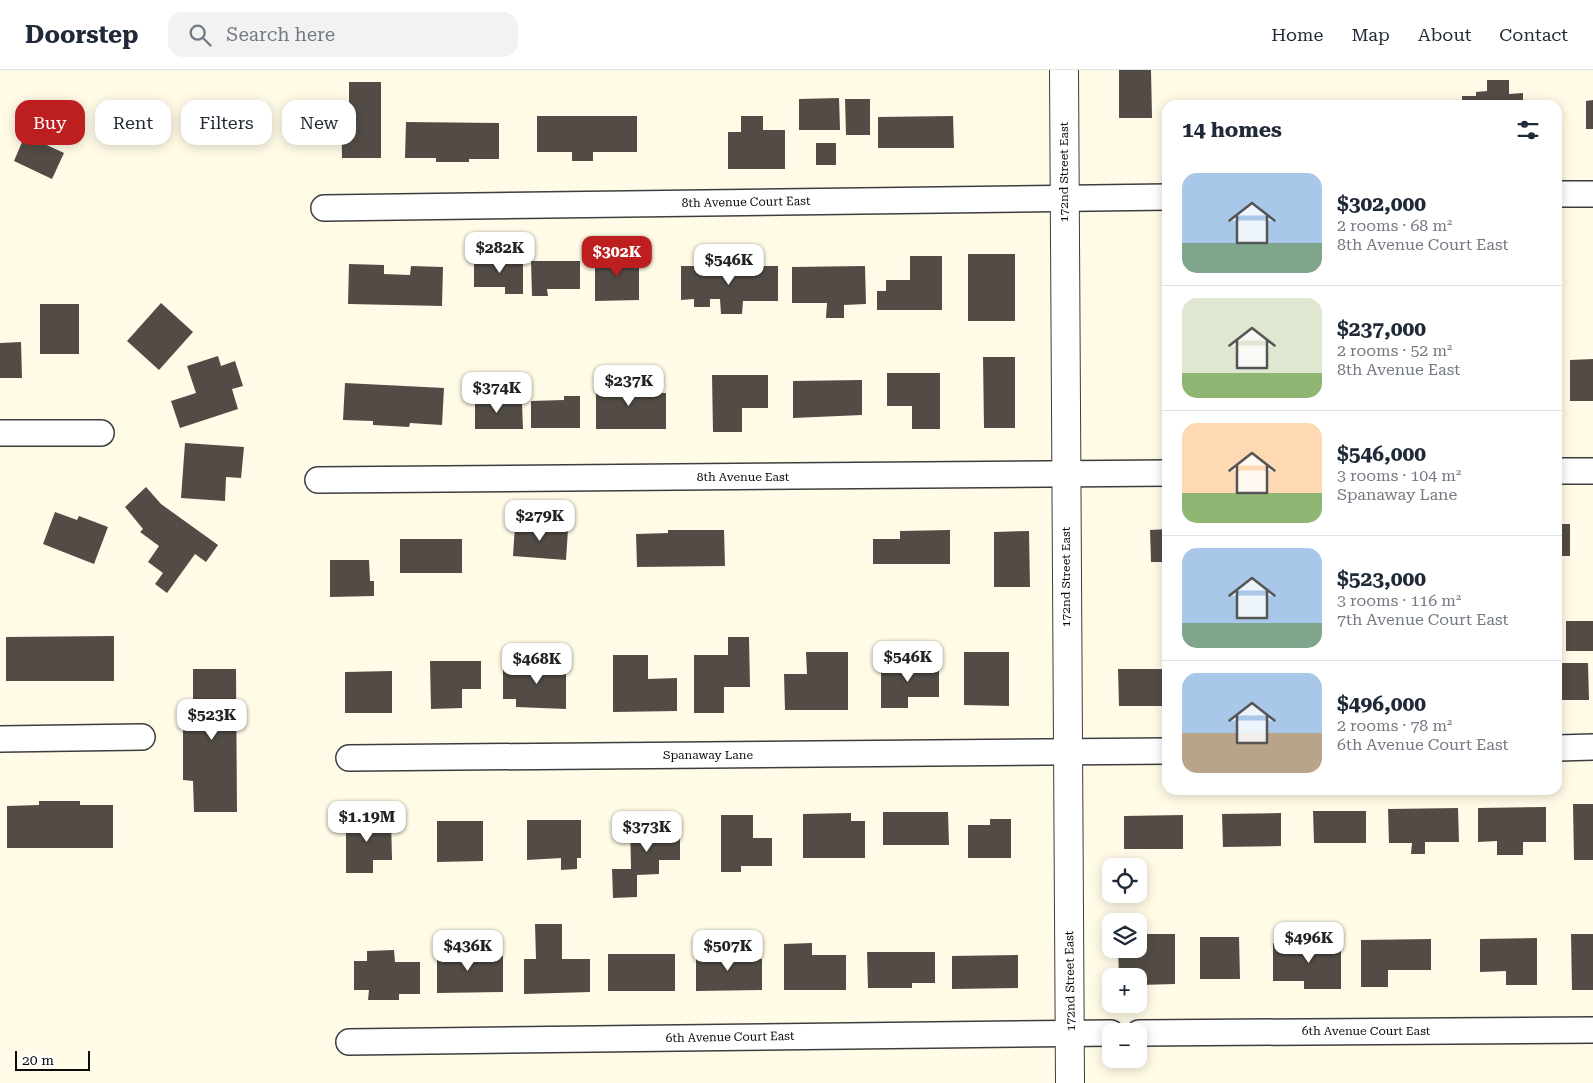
<!DOCTYPE html>
<meta charset="utf-8">
<style>
body{margin:0;font-family:"Roboto Serif",serif;background:#f2f2f3;color:#1f2937;height:100vh;display:flex;flex-direction:column;font-size:19px;white-space:nowrap}
*{box-sizing:border-box;margin:0}
p{font-size:16px;color:#747a83}
.icon{flex:none;width:28px;height:28px;fill:none;stroke:currentColor;stroke-width:2;stroke-linecap:round;stroke-linejoin:round}
.map{position:relative;flex:1;overflow:hidden}
.drawer{position:absolute;left:1162px;top:30px;width:400px;height:695px;display:flex;flex-direction:column;background:#fff;border-radius:15px;box-shadow:0 2px 12px #0003}
.drawer>*{flex:none}
.hud{position:absolute;left:15px;top:30px;width:475px;height:45px;display:flex;gap:10px}
.fabs{position:absolute;left:1102px;top:788px;display:grid;gap:10px}
.fabs a{display:grid;place-items:center;width:45px;height:45px;border-radius:10px;background:#fff;box-shadow:0 2px 12px #0003;font-size:25px}
.scale{position:absolute;left:15px;bottom:12px;width:75px;box-sizing:border-box;padding-left:5px;border:2px solid #0a0a0a;border-top:0;font-size:14px;line-height:18px;white-space:nowrap;color:#0a0a0a;-webkit-text-stroke:4px #fff;paint-order:stroke}
.price{position:absolute;translate:-50% -42px;padding:0 11px;border-radius:10px;background:#fff;color:#222;font-size:16px;line-height:32px;filter:drop-shadow(0 1px 2px #0008)}
.price::after{content:'';position:absolute;left:50%;top:30px;width:15px;height:11px;margin-left:-8px;background:inherit;clip-path:polygon(0 0,100% 0,50% 100%)}
.price.on{background:#bd1f21;color:#fff}
ul{padding:0;list-style:none}
li{display:flex;align-items:center;gap:15px;height:125px;padding:0 20px}
li+li{border-top:1px solid #e0e1e3}
li span{display:grid;place-items:center;flex:none;width:140px;height:100px;border-radius:15px;color:#555}
li>.icon{margin-inline-start:auto}
span .icon{width:60px;height:60px;fill:#fffc;stroke-width:1}
li b{font-size:21px}
h2{display:flex;justify-content:space-between;align-items:center;height:60px;padding:0 20px;font-size:21px}
.pill{padding:0 18px;border-radius:15px;background:#fff;box-shadow:0 2px 12px #0003;font-size:18px;line-height:45px}
.pill.on{background:#bd1f21;color:#fff}
header{display:flex;align-items:center;gap:30px;box-sizing:border-box;height:70px;padding:0 25px;background:#fff;border-bottom:1px solid #e0e1e3}
header strong{font-size:24px}
nav{display:flex;gap:28px;margin-inline-start:auto;font-size:18px}
.search{width:350px;height:45px;background:#f2f2f3;display:flex;align-items:center;gap:12px;box-sizing:border-box;padding:0 18px;border-radius:15px;color:#747a83;font-size:19px}
.map>svg:first-child{display:block}
</style>
<header>
<strong>Doorstep</strong>
<div class="search"><svg class="icon" aria-label="search" viewBox="0 0 24 24"><circle cx="10" cy="10" r="6"/><path d="M15 15l6 6"/></svg>Search here</div>
<nav><a>Home</a><a>Map</a><a>About</a><a>Contact</a></nav>
</header>
<div class="map">
<svg width="1593" height="1013" viewBox="0 0 1593 1013">
<rect width="100%" height="100%" fill="#fffbe7"/>
<g fill="#534c46">
<path d="M 1119,0 L 1151,0 L 1152,48 L 1119,48 Z"/>
<path d="M 1487,10 L 1509,10 L 1509,24 L 1523,23 L 1523,35 L 1462,35 L 1462,26 L 1476,26 L 1476,22 L 1487,21 Z"/>
<path d="M 349,12 L 381,12 L 381,88 L 342,88 L 341,34 L 349,33 Z"/>
<path d="M 839,28 L 840,60 L 799,60 L 799,29 Z"/>
<path d="M 845,29 L 870,29 L 870,65 L 846,65 Z"/>
<rect x="1365" y="30" width="43" height="5"/>
<path d="M 1593,30 L 1593,59 L 1586,59 L 1586,31 Z"/>
<path d="M 537,46 L 637,46 L 637,82 L 593,82 L 593,91 L 572,91 L 572,82 L 537,82 Z"/>
<path d="M 741,46 L 763,46 L 763,60 L 785,60 L 785,99 L 728,99 L 728,62 L 741,62 Z"/>
<path d="M 953,46 L 954,78 L 878,78 L 878,47 Z"/>
<path d="M 406,52 L 499,53 L 499,89 L 469,89 L 469,92 L 436,92 L 436,88 L 405,88 Z"/>
<path d="M 25,65 L 64,83 L 52,109 L 14,91 Z"/>
<rect x="816" y="73" width="20" height="22"/>
<rect x="968" y="184" width="47" height="67"/>
<path d="M 595,185 L 639,185 L 639,230 L 595,231 Z"/>
<path d="M 910,186 L 942,186 L 942,240 L 877,240 L 877,221 L 886,221 L 886,210 L 910,210 Z"/>
<path d="M 474,189 L 523,189 L 523,224 L 505,224 L 505,217 L 474,217 Z"/>
<path d="M 531,191 L 580,191 L 580,219 L 547,219 L 548,226 L 532,226 Z"/>
<path d="M 349,194 L 384,195 L 384,204 L 410,205 L 411,196 L 443,197 L 442,236 L 348,234 Z"/>
<path d="M 681,196 L 778,196 L 778,231 L 743,231 L 742,244 L 721,244 L 720,229 L 710,229 L 710,237 L 694,237 L 694,229 L 681,230 Z"/>
<path d="M 865,196 L 866,234 L 844,235 L 844,248 L 826,248 L 827,233 L 792,233 L 792,197 Z"/>
<path d="M 161,233 L 193,262 L 159,300 L 127,271 Z"/>
<rect x="40" y="234" width="39" height="50"/>
<path d="M 21,272 L 22,308 L 0,308 L 0,273 Z"/>
<path d="M 218,286 L 221,296 L 235,291 L 243,316 L 232,319 L 238,339 L 180,358 L 171,331 L 196,323 L 187,296 Z"/>
<path d="M 983,287 L 1015,287 L 1015,358 L 984,358 Z"/>
<path d="M 1593,289 L 1593,331 L 1570,331 L 1570,290 Z"/>
<path d="M 887,303 L 940,303 L 940,359 L 912,359 L 912,336 L 887,336 Z"/>
<path d="M 712,305 L 768,305 L 768,338 L 742,338 L 742,362 L 713,362 Z"/>
<path d="M 862,310 L 862,345 L 793,348 L 793,311 Z"/>
<path d="M 596,311 L 643,311 L 644,323 L 666,323 L 666,359 L 596,359 Z"/>
<path d="M 345,313 L 444,318 L 442,355 L 410,353 L 409,357 L 373,355 L 373,351 L 343,350 Z"/>
<path d="M 475,324 L 489,324 L 489,332 L 522,332 L 523,359 L 475,359 Z"/>
<path d="M 564,326 L 580,326 L 580,358 L 531,358 L 531,331 L 564,330 Z"/>
<path d="M 185,373 L 244,377 L 241,408 L 226,407 L 225,431 L 181,428 Z"/>
<path d="M 146,417 L 161,434 L 218,475 L 206,492 L 195,484 L 167,523 L 155,514 L 163,503 L 148,492 L 159,476 L 140,462 L 143,459 L 125,437 Z"/>
<path d="M 55,442 L 77,450 L 79,446 L 108,457 L 94,494 L 43,474 Z"/>
<rect x="1558" y="454" width="12" height="32"/>
<path d="M 515,455 L 568,459 L 566,490 L 513,486 Z"/>
<path d="M 1168,459 L 1168,492 L 1151,492 L 1150,460 Z"/>
<path d="M 668,460 L 724,460 L 725,496 L 637,497 L 636,464 L 668,463 Z"/>
<path d="M 950,460 L 950,494 L 873,494 L 873,469 L 900,469 L 900,461 Z"/>
<path d="M 1029,461 L 1030,517 L 994,517 L 994,462 Z"/>
<rect x="400" y="469" width="62" height="34"/>
<path d="M 330,490 L 369,490 L 370,511 L 374,511 L 374,526 L 330,527 Z"/>
<rect x="1566" y="551" width="27" height="30"/>
<path d="M 114,566 L 114,611 L 6,611 L 6,567 Z"/>
<path d="M 728,567 L 749,567 L 750,617 L 724,617 L 724,643 L 694,643 L 694,585 L 728,585 Z"/>
<path d="M 806,582 L 848,582 L 848,640 L 785,640 L 784,604 L 807,604 Z"/>
<path d="M 964,582 L 1009,582 L 1009,636 L 964,635 Z"/>
<path d="M 613,585 L 648,585 L 648,609 L 677,608 L 677,641 L 613,642 Z"/>
<path d="M 538,590 L 566,590 L 566,639 L 516,637 L 516,629 L 503,629 L 503,599 L 538,599 Z"/>
<path d="M 430,591 L 481,591 L 481,619 L 462,619 L 462,638 L 431,639 Z"/>
<path d="M 939,593 L 939,627 L 908,627 L 908,638 L 881,638 L 881,594 Z"/>
<path d="M 1558,593 L 1588,593 L 1589,630 L 1558,630 Z"/>
<path d="M 193,599 L 236,599 L 237,742 L 194,742 L 193,711 L 183,710 L 183,633 L 193,632 Z"/>
<path d="M 1118,599 L 1168,599 L 1168,636 L 1119,636 Z"/>
<path d="M 392,601 L 392,643 L 345,643 L 345,602 Z"/>
<path d="M 39,731 L 80,731 L 80,735 L 113,735 L 113,778 L 7,778 L 7,736 L 39,735 Z"/>
<path d="M 1573,734 L 1593,734 L 1593,790 L 1574,790 Z"/>
<path d="M 1546,737 L 1546,772 L 1523,772 L 1523,785 L 1497,785 L 1497,771 L 1478,772 L 1478,738 Z"/>
<path d="M 1458,738 L 1459,772 L 1425,772 L 1425,784 L 1411,784 L 1412,773 L 1389,773 L 1388,739 Z"/>
<path d="M 1313,741 L 1366,741 L 1366,773 L 1314,773 Z"/>
<path d="M 883,742 L 948,742 L 949,775 L 883,775 Z"/>
<path d="M 851,743 L 851,751 L 865,751 L 865,788 L 803,788 L 803,744 Z"/>
<path d="M 1281,743 L 1281,776 L 1223,777 L 1222,744 Z"/>
<path d="M 721,745 L 753,745 L 753,768 L 772,768 L 772,796 L 741,796 L 741,802 L 721,802 Z"/>
<path d="M 1183,745 L 1183,779 L 1124,779 L 1124,746 Z"/>
<path d="M 346,748 L 391,748 L 392,790 L 373,790 L 373,803 L 346,803 Z"/>
<path d="M 990,749 L 1011,749 L 1011,788 L 968,788 L 968,755 L 990,755 Z"/>
<path d="M 527,750 L 581,750 L 581,788 L 577,788 L 577,799 L 561,800 L 561,788 L 527,790 Z"/>
<path d="M 630,750 L 680,751 L 680,790 L 659,790 L 659,804 L 637,805 L 637,827 L 613,828 L 612,799 L 631,799 Z"/>
<path d="M 437,751 L 483,751 L 483,791 L 437,792 Z"/>
<path d="M 535,854 L 562,854 L 562,889 L 590,889 L 590,922 L 524,924 L 524,889 L 536,889 Z"/>
<path d="M 1139,864 L 1175,864 L 1175,914 L 1139,915 L 1139,906 L 1119,906 L 1118,879 L 1139,879 Z"/>
<path d="M 1571,864 L 1593,864 L 1593,920 L 1572,920 Z"/>
<path d="M 1200,867 L 1239,867 L 1240,909 L 1200,909 Z"/>
<path d="M 1537,868 L 1537,915 L 1506,915 L 1506,901 L 1480,902 L 1480,869 Z"/>
<path d="M 1431,869 L 1431,900 L 1388,900 L 1388,917 L 1361,917 L 1361,870 Z"/>
<path d="M 1341,872 L 1341,919 L 1304,919 L 1304,911 L 1273,911 L 1273,873 Z"/>
<path d="M 812,873 L 812,885 L 846,885 L 846,920 L 784,920 L 784,874 Z"/>
<path d="M 442,875 L 472,875 L 472,887 L 503,886 L 503,922 L 437,923 L 437,887 L 442,887 Z"/>
<path d="M 715,876 L 735,876 L 735,889 L 762,889 L 762,920 L 696,921 L 696,889 L 715,889 Z"/>
<path d="M 394,880 L 395,892 L 420,892 L 420,924 L 399,924 L 399,930 L 368,930 L 369,920 L 354,920 L 354,891 L 367,891 L 367,881 Z"/>
<path d="M 867,882 L 935,882 L 935,913 L 912,913 L 912,918 L 868,918 Z"/>
<rect x="608" y="884" width="67" height="37"/>
<path d="M 1018,885 L 1018,918 L 952,919 L 952,886 Z"/>
</g>
<g fill="none" stroke-linecap="round" stroke-linejoin="round">
<g stroke="#3d3d3d" stroke-width="28">
<g id="minor">
<path d="M 1558,124 L 1593,124"/>
<path d="M 324,138 L 1168,127"/>
<path d="M 0,363 L 101,363"/>
<path d="M 1558,401 L 1593,401"/>
<path d="M 318,410 L 1168,403"/>
<path d="M 0,669 L 142,667"/>
<path d="M 1558,678 L 1593,677"/>
<path d="M 349,688 L 1168,681"/>
<path d="M 1139,963 L 1593,960"/>
<path d="M 349,972 L 1111,963"/>
</g>
</g>
<g stroke="#3d3d3d" stroke-width="30">
<path id="tertiary" d="M 1064,0 L 1070,1013"/>
</g>
<use href="#minor" stroke="#fff" stroke-width="25"/>
<use href="#tertiary" stroke="#fff" stroke-width="28"/>
</g>
<g text-anchor="middle" dominant-baseline="central" stroke-width="5" stroke-linejoin="round" paint-order="stroke">
<g font-size="12" fill="#0a0a0a" stroke="#fff">
<text transform="translate(1064 102) rotate(-90)">172nd Street East</text>
<text transform="translate(746 132) rotate(-1)">8th Avenue Court East</text>
<text x="743" y="407">8th Avenue East</text>
<text transform="translate(1066 507) rotate(-90)">172nd Street East</text>
<text x="708" y="685">Spanaway Lane</text>
<text transform="translate(1070 911) rotate(-91)">172nd Street East</text>
<text x="1366" y="961">6th Avenue Court East</text>
<text transform="translate(730 967) rotate(-1)">6th Avenue Court East</text>
</g>
</g>
</svg>
<div class="fabs">
<a><svg class="icon" aria-label="locate" viewBox="0 0 24 24"><circle cx="12" cy="12" r="6"/><path d="M12 2v4M12 18v4M2 12h4M18 12h4"/></svg></a>
<a><svg class="icon" aria-label="layers" viewBox="0 0 24 24"><path d="M12 4l9 5-9 5-9-5zM3 14l9 5 9-5"/></svg></a>
<a>+</a>
<a>−</a>
</div>
<div class="scale">20 m</div>
<b class="price" style="left:500px;top:204px">$282K</b>
<b class="price on" style="left:617px;top:208px">$302K</b>
<b class="price" style="left:729px;top:216px">$546K</b>
<b class="price" style="left:629px;top:337px">$237K</b>
<b class="price" style="left:497px;top:344px">$374K</b>
<b class="price" style="left:540px;top:472px">$279K</b>
<b class="price" style="left:908px;top:613px">$546K</b>
<b class="price" style="left:537px;top:615px">$468K</b>
<b class="price" style="left:212px;top:671px">$523K</b>
<b class="price" style="left:367px;top:773px">$1.19M</b>
<b class="price" style="left:647px;top:783px">$373K</b>
<b class="price" style="left:1309px;top:894px">$496K</b>
<b class="price" style="left:468px;top:902px">$436K</b>
<b class="price" style="left:728px;top:902px">$507K</b>
<div class="hud">
<a class="pill on">Buy</a>
<a class="pill">Rent</a>
<a class="pill">Filters</a>
<a class="pill">New</a>
</div>
<section class="drawer">
<h2>14 homes<svg class="icon" aria-label="filters" viewBox="0 0 24 24"><path d="M4 7h16M4 17h16"/><circle cx="9" cy="7" r="2"/><circle cx="15" cy="17" r="2"/></svg></h2>
<ul>
<li><span style="background:linear-gradient(#a9c7e8 70%,#7fa58c 0)"><svg class="icon" aria-label="home" viewBox="0 0 24 24"><path d="M3 11l9-7 9 7M6 9v11h12V9"/></svg></span><div><b>$302,000</b><p>2 rooms · 68 m²</p><p>8th Avenue Court East</p></div></li>
<li><span style="background:linear-gradient(#dfe7d0 75%,#8fb573 0)"><svg class="icon" aria-label="home" viewBox="0 0 24 24"><path d="M3 11l9-7 9 7M6 9v11h12V9"/></svg></span><div><b>$237,000</b><p>2 rooms · 52 m²</p><p>8th Avenue East</p></div></li>
<li><span style="background:linear-gradient(#ffd9b3 70%,#8fb573 0)"><svg class="icon" aria-label="home" viewBox="0 0 24 24"><path d="M3 11l9-7 9 7M6 9v11h12V9"/></svg></span><div><b>$546,000</b><p>3 rooms · 104 m²</p><p>Spanaway Lane</p></div></li>
<li><span style="background:linear-gradient(#a9c7e8 75%,#7fa58c 0)"><svg class="icon" aria-label="home" viewBox="0 0 24 24"><path d="M3 11l9-7 9 7M6 9v11h12V9"/></svg></span><div><b>$523,000</b><p>3 rooms · 116 m²</p><p>7th Avenue Court East</p></div></li>
<li><span style="background:linear-gradient(#a9c7e8 60%,#b9a48a 0)"><svg class="icon" aria-label="home" viewBox="0 0 24 24"><path d="M3 11l9-7 9 7M6 9v11h12V9"/></svg></span><div><b>$496,000</b><p>2 rooms · 78 m²</p><p>6th Avenue Court East</p></div></li>
</ul>
</section>
</div>
